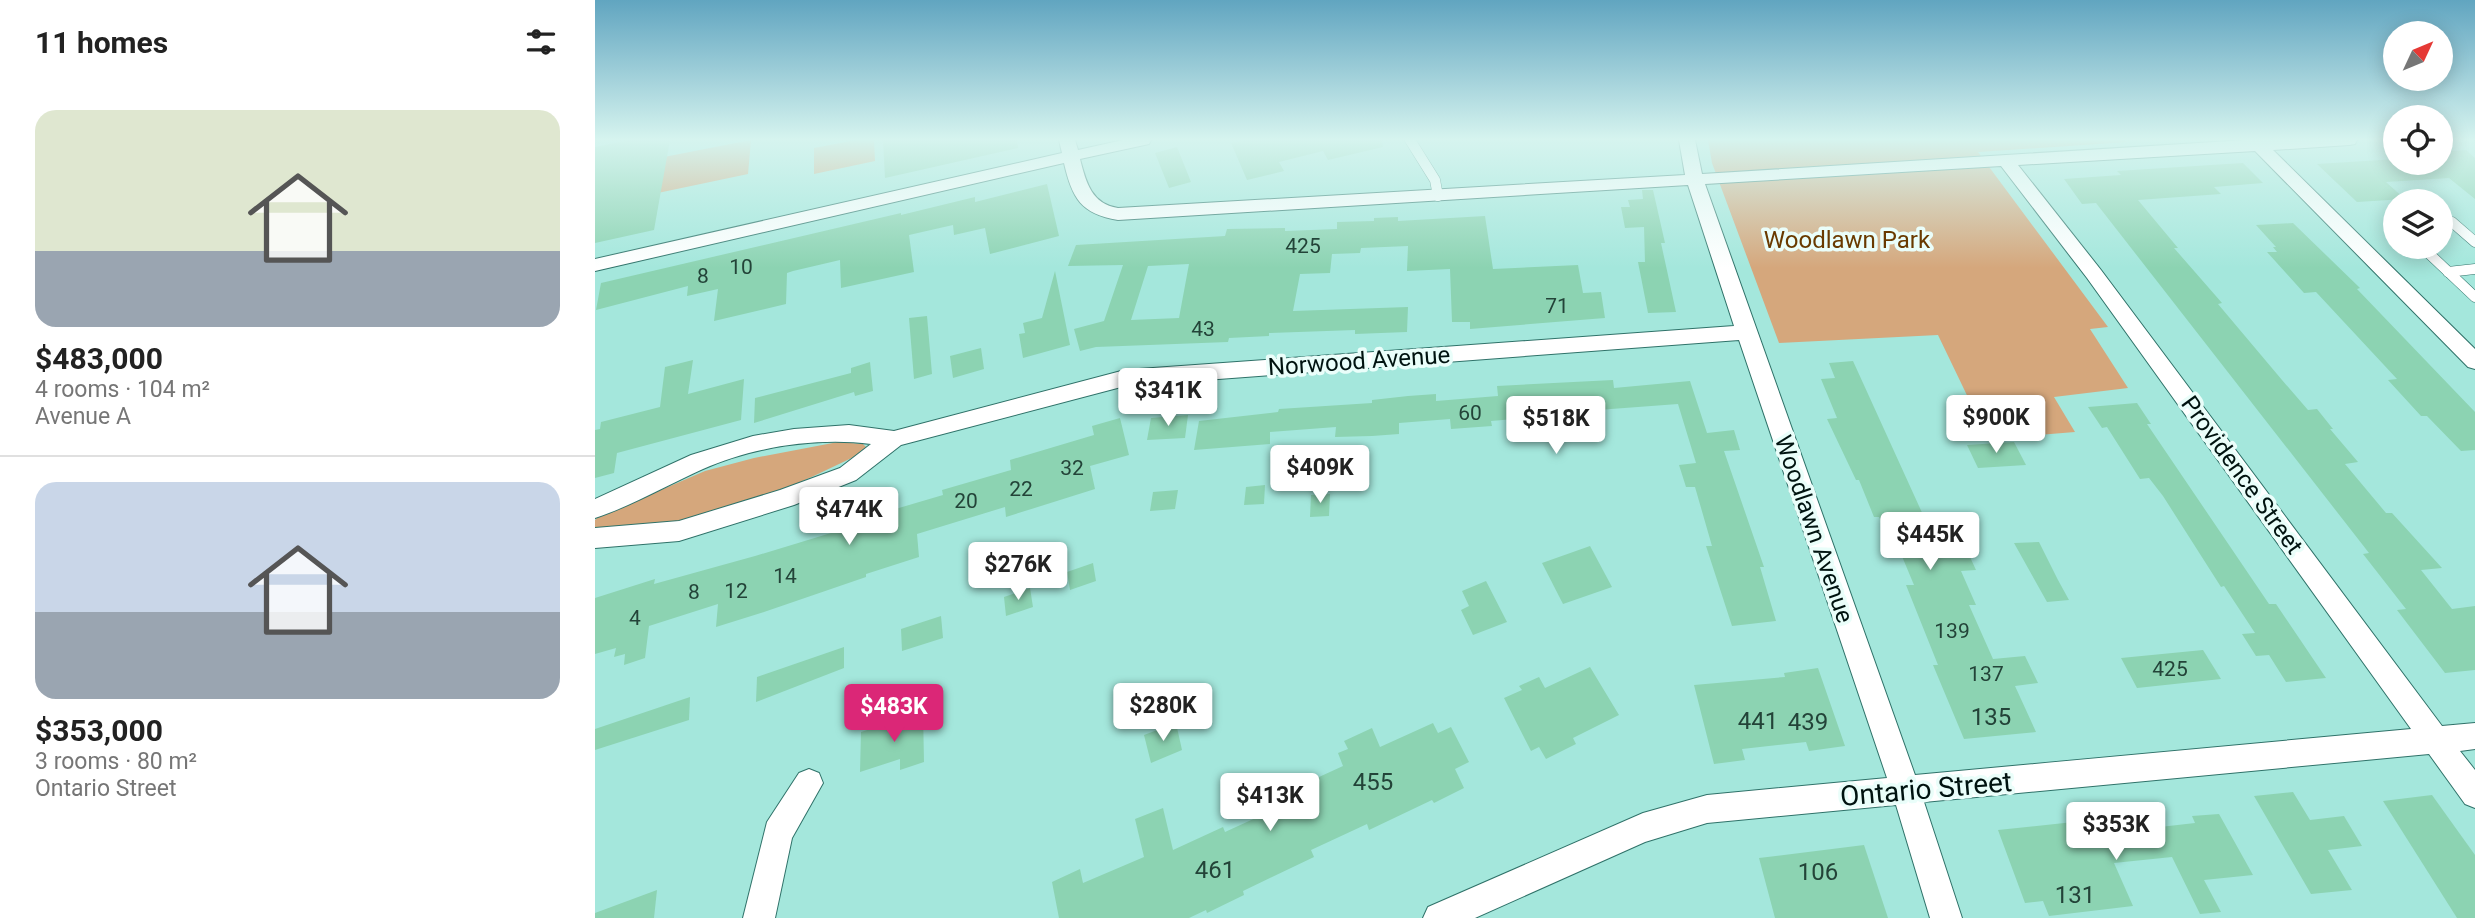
<!DOCTYPE html>
<meta charset="utf-8">
<style>
body{margin:0;font-family:Roboto,sans-serif;background:#f2f2f2;color:#222;height:100vh;display:flex;flex-direction:column;font-size:26px;white-space:nowrap}
*{box-sizing:border-box;margin:0}
p{font-size:23px;color:#767676}
.icon{flex:none;width:38px;height:38px;fill:none;stroke:currentColor;stroke-width:2;stroke-linecap:round;stroke-linejoin:round}
.map{position:relative;flex:1;overflow:hidden}
.sheet{display:flex;flex-direction:column;background:#fff;width:595px}
.sheet>*{flex:none}
.needle{width:46px;rotate:46deg}
.controls{position:absolute;left:1788px;top:21px;display:grid;gap:14px}
.controls a{display:grid;place-items:center;width:70px;height:70px;border-radius:50%;background:#fff;box-shadow:0 4px 18px #0003;font-size:35px}
.price{position:absolute;translate:-50% -60px;padding:0 16px;border-radius:7px;background:#fff;color:#222;font-size:23px;line-height:46px;filter:drop-shadow(0 2px 4px #0008)}
.price::after{content:'';position:absolute;left:50%;top:42px;width:21px;height:16px;margin-left:-10px;background:inherit;clip-path:polygon(0 0,100% 0,50% 100%)}
.price.on{background:#db2777;color:#fff}
ul{padding:0;list-style:none}
li{display:grid;align-content:center;gap:14px;height:371px;padding:0 35px}
li+li{border-top:2px solid #e0e0e0}
li span{display:grid;place-items:center;height:217px;border-radius:21px;color:#555}
li>.icon{margin-inline-start:auto}
span .icon{width:126px;height:126px;fill:#fffc;stroke-width:1}
li b{font-size:30px}
h2{display:flex;justify-content:space-between;align-items:center;height:84px;padding:0 35px;font-size:30px}
main{display:flex;flex:1;min-height:0}
.map>svg:first-child{display:block}
</style>
<main>
<section class="sheet">
<h2>11 homes<svg class="icon" aria-label="filters" viewBox="0 0 24 24"><path d="M4 7h16M4 17h16"/><circle cx="9" cy="7" r="2"/><circle cx="15" cy="17" r="2"/></svg></h2>
<ul>
<li><span style="background:linear-gradient(#dfe7d0 65%,#9aa5b1 0)"><svg class="icon" aria-label="home" viewBox="0 0 24 24"><path d="M3 11l9-7 9 7M6 9v11h12V9"/></svg></span><div><b>$483,000</b><p>4 rooms · 104 m²</p><p>Avenue A</p></div></li>
<li><span style="background:linear-gradient(#c9d6e8 60%,#9aa5b1 0)"><svg class="icon" aria-label="home" viewBox="0 0 24 24"><path d="M3 11l9-7 9 7M6 9v11h12V9"/></svg></span><div><b>$353,000</b><p>3 rooms · 80 m²</p><p>Ontario Street</p></div></li>
</ul>
</section>
<div class="map">
<svg width="1880" height="918" viewBox="0 0 1880 918">
<rect width="100%" height="100%" fill="#a4e7dc"/>
<g fill="#d5a77c">
<path d="M 156,140 L 153,174 L 20,202 L 28,165 Z"/>
<path d="M 261,140 L 279,140 L 280,161 L 219,174 L 219,148 Z"/>
<path d="M 1113,140 L 1529,140 L 1532,142 L 1383,152 L 1513,327 L 1495,329 L 1533,388 L 1459,397 L 1480,432 L 1393,439 L 1343,335 L 1184,343 L 1117,163 Z"/>
<path d="M 243,442 L 268,444 L 272,448 L 269,452 C 208,482 143,512 76,524 C 51,528 25,528 0,530 L 0,520 L 3,517 L 110,471 L 159,458 Z"/>
</g>
<g fill="#8cd3b2" fill-rule="evenodd">
<path d="M 35,140 L 75,140 L 59,230 L 0,243 L 0,147 Z"/>
<path d="M 288,140 L 422,140 L 423,148 L 290,178 Z"/>
<path d="M 651,140 L 787,140 L 788,147 L 733,160 L 728,151 L 684,162 L 689,171 L 652,180 L 636,143 Z"/>
<path d="M 582,147 L 596,182 L 574,188 L 560,153 Z"/>
<path d="M 1871,150 L 1880,158 L 1880,199 L 1854,178 L 1791,182 L 1810,199 L 1762,202 L 1722,164 L 1801,159 L 1801,163 L 1846,163 L 1846,152 Z"/>
<path d="M 1648,163 L 1668,183 L 1619,187 L 1626,194 L 1543,200 L 1583,248 L 1579,248 L 1627,303 L 1623,304 L 1687,380 L 1713,410 L 1722,409 L 1738,429 L 1735,429 L 1763,462 L 1750,464 L 1791,513 L 1797,513 L 1847,568 L 1826,570 L 1857,609 L 1880,606 L 1880,670 L 1850,673 L 1802,610 L 1811,609 L 1768,554 L 1774,553 L 1501,203 L 1487,204 L 1469,179 L 1526,175 L 1522,171 Z"/>
<path d="M 452,184 L 464,236 L 395,254 L 390,228 L 359,235 L 358,225 L 314,235 L 319,272 L 246,288 L 245,260 L 198,271 L 192,273 L 191,304 L 119,321 L 123,289 L 92,296 L 93,286 L 1,310 L 6,283 L 306,213 L 306,215 L 380,197 L 380,202 Z"/>
<path d="M 1047,190 L 1058,190 L 1070,243 L 1066,243 L 1081,312 L 1053,313 L 1043,262 L 1050,262 L 1049,227 L 1030,228 L 1026,207 L 1035,207 L 1033,200 L 1048,199 Z"/>
<path d="M 890,216 L 898,269 L 983,265 L 988,293 L 1006,292 L 1010,318 L 875,329 L 875,322 L 857,322 L 855,269 L 812,271 L 813,246 L 766,248 L 765,253 L 737,254 L 735,273 L 705,274 L 698,311 L 813,307 L 812,332 L 760,334 L 760,330 L 674,333 L 674,336 L 634,338 L 633,342 L 501,347 L 485,351 L 479,329 L 509,321 L 528,265 L 473,266 L 481,245 L 630,236 L 632,229 L 690,228 L 690,231 L 742,229 L 742,222 L 779,221 L 779,218 L 803,217 L 803,221 ZM 594,264 L 584,318 L 536,320 L 553,266 Z"/>
<path d="M 1698,223 L 1765,288 L 1762,289 L 1880,412 L 1880,450 L 1866,451 L 1832,416 L 1826,416 L 1793,380 L 1802,379 L 1721,292 L 1709,293 L 1672,252 L 1682,252 L 1678,247 L 1681,247 L 1661,225 Z"/>
<path d="M 460,271 L 475,345 L 428,358 L 424,334 L 430,333 L 428,323 L 447,318 Z"/>
<path d="M 332,316 L 337,374 L 319,379 L 314,318 Z"/>
<path d="M 386,348 L 389,369 L 358,378 L 355,356 Z"/>
<path d="M 98,360 L 93,394 L 149,379 L 146,420 L 22,453 L 19,473 L 0,478 L 0,430 L 5,429 L 6,422 L 65,407 L 70,367 Z"/>
<path d="M 1258,361 L 1329,517 L 1341,516 L 1354,545 L 1369,544 L 1381,570 L 1366,571 L 1381,605 L 1374,605 L 1398,659 L 1430,656 L 1443,683 L 1420,686 L 1441,732 L 1369,739 L 1338,665 L 1343,665 L 1311,585 L 1319,585 L 1301,542 L 1295,542 L 1284,517 L 1279,517 L 1264,480 L 1261,480 L 1232,419 L 1242,418 L 1226,379 L 1240,378 L 1234,363 Z"/>
<path d="M 275,362 L 278,391 L 260,396 L 259,392 L 159,423 L 160,398 L 256,373 L 256,368 Z"/>
<path d="M 1018,380 L 1019,388 L 1095,381 L 1112,433 L 1139,430 L 1145,450 L 1129,451 L 1169,567 L 1165,567 L 1181,621 L 1137,626 L 1111,546 L 1117,546 L 1100,487 L 1091,487 L 1084,465 L 1101,463 L 1083,404 L 976,412 L 977,418 L 952,420 L 952,416 L 896,421 L 897,426 L 856,429 L 855,419 L 804,423 L 804,434 L 777,436 L 740,437 L 741,427 L 675,432 L 675,444 L 599,450 L 604,421 L 683,412 L 684,409 L 777,403 L 777,400 L 813,396 L 841,394 L 841,401 L 903,396 L 902,386 Z"/>
<path d="M 1542,403 L 1556,424 L 1552,424 L 1674,604 L 1681,604 L 1731,678 L 1691,682 L 1674,655 L 1661,656 L 1647,634 L 1660,633 L 1629,586 L 1626,587 L 1568,496 L 1554,478 L 1545,479 L 1512,427 L 1507,428 L 1493,407 Z"/>
<path d="M 593,415 L 590,438 L 552,440 L 556,418 Z"/>
<path d="M 525,418 L 534,455 L 495,466 L 500,489 L 411,517 L 410,507 L 322,534 L 324,557 L 271,574 L 271,577 L 169,612 L 121,627 L 123,604 L 54,626 L 50,658 L 29,665 L 30,654 L 19,657 L 21,648 L 0,654 L 0,598 L 60,579 L 59,584 L 160,556 L 236,533 L 236,528 L 348,495 L 347,490 L 416,470 L 415,460 L 499,435 L 497,426 Z"/>
<path d="M 1419,442 L 1431,465 L 1383,468 L 1372,445 Z"/>
<path d="M 670,485 L 669,504 L 649,505 L 651,487 Z"/>
<path d="M 583,490 L 580,509 L 555,511 L 558,492 Z"/>
<path d="M 735,494 L 734,516 L 715,517 L 716,495 Z"/>
<path d="M 1444,542 L 1463,580 L 1474,600 L 1452,602 L 1419,543 Z"/>
<path d="M 995,546 L 1017,587 L 968,604 L 947,563 Z"/>
<path d="M 498,563 L 501,581 L 475,590 L 472,572 Z"/>
<path d="M 891,581 L 912,622 L 878,635 L 866,610 L 874,606 L 867,591 Z"/>
<path d="M 435,588 L 438,607 L 411,616 L 409,597 Z"/>
<path d="M 346,616 L 348,638 L 307,651 L 306,629 Z"/>
<path d="M 249,647 L 249,668 L 161,702 L 162,677 Z"/>
<path d="M 1608,650 L 1626,679 L 1542,688 L 1526,658 Z"/>
<path d="M 995,667 L 1024,715 L 978,738 L 981,744 L 951,759 L 944,747 L 936,751 L 909,698 L 927,690 L 924,686 L 944,677 L 950,688 Z"/>
<path d="M 1223,668 L 1250,746 L 1214,751 L 1211,742 L 1147,749 L 1150,760 L 1119,764 L 1099,685 L 1190,677 L 1189,673 Z"/>
<path d="M 95,697 L 94,720 L 0,750 L 0,729 Z"/>
<path d="M 328,712 L 329,762 L 305,770 L 305,759 L 265,772 L 266,732 Z"/>
<path d="M 581,723 L 587,750 L 556,763 L 549,735 Z"/>
<path d="M 838,723 L 843,733 L 856,727 L 874,762 L 860,769 L 869,788 L 839,803 L 837,800 L 774,830 L 772,824 L 716,850 L 719,857 L 648,891 L 649,895 L 612,913 L 611,910 L 594,918 L 464,918 L 457,882 L 485,869 L 488,883 L 549,857 L 540,819 L 568,808 L 578,850 L 628,827 L 630,832 L 704,798 L 700,788 L 748,766 L 743,753 L 753,749 L 749,741 L 777,728 L 785,747 Z"/>
<path d="M 1698,792 L 1715,820 L 1749,816 L 1767,846 L 1733,850 L 1757,890 L 1716,894 L 1659,796 Z"/>
<path d="M 1837,795 L 1880,855 L 1880,918 L 1862,918 L 1788,801 Z"/>
<path d="M 1624,814 L 1658,875 L 1609,880 L 1626,912 L 1605,914 L 1577,857 L 1519,863 L 1538,906 L 1454,916 L 1448,901 L 1430,903 L 1403,830 L 1497,820 L 1504,834 L 1600,823 L 1597,816 Z"/>
<path d="M 1269,845 L 1293,918 L 1180,918 L 1164,858 Z"/>
<path d="M 62,890 L 59,918 L 0,918 L 0,913 Z"/>
</g>
<g fill="none" stroke-linecap="round" stroke-linejoin="round">
<g stroke="#2f7269" stroke-width="11">
<g id="lane">
<path d="M 815,140 L 840,180 L 843,196"/>
<path d="M 1857,222 L 1880,242"/>
<path d="M 1827,247 L 1880,297"/>
<path d="M 1853,272 L 1880,269"/>
</g>
</g>
<g stroke="#2f7269" stroke-width="2">
<g id="street">
<path d="M 464,140 L 480,140 L 483,150 L 528,140 L 556,140 L 554,144 L 485,159 C 491,183 497,204 523,208 L 1090,175 L 1084,140 L 1100,140 L 1107,174 L 1651,140 L 1762,140 L 1760,144 L 1754,145 L 1678,150 L 1880,349 L 1880,369 L 1873,367 L 1660,151 L 1423,165 L 1506,270 L 1847,726 L 1880,723 L 1880,749 L 1865,751 L 1880,770 L 1880,808 L 1870,804 L 1834,754 L 1329,802 L 1367,918 L 1335,918 L 1301,805 L 1112,823 L 1050,842 L 880,918 L 828,918 L 833,907 L 1048,813 L 1112,795 L 1292,778 L 1144,340 L 530,386 L 306,445 L 261,480 L 199,505 L 84,541 L 0,548 L 0,528 L 84,521 L 185,490 L 245,468 L 276,444 C 222,437 157,447 108,469 C 72,485 37,506 0,518 L 0,499 L 96,455 L 158,436 L 199,429 L 254,425 L 299,431 L 530,370 L 1139,326 L 1093,185 L 523,220 C 486,214 477,198 469,163 L 0,271 L 0,259 L 467,153 ZM 1406,166 L 1492,278 L 1816,729 L 1320,775 L 1110,184 Z"/>
<path d="M 214,769 L 224,773 L 228,783 L 197,838 L 180,918 L 148,918 L 172,822 L 204,773 Z"/>
</g>
</g>
<use href="#lane" stroke="#fff" stroke-width="10"/>
<use href="#street" fill="#fff" fill-rule="evenodd"/>
</g>
<linearGradient id="sky" x2="0" y2="1"><stop stop-color="#61a5c0"/><stop offset="0.52" stop-color="#d6f4ef"/><stop offset="1" stop-color="#d6f4ef" stop-opacity="0"/></linearGradient>
<rect width="1880" height="268" fill="url(#sky)"/>
<g text-anchor="middle" dominant-baseline="central" stroke-width="7" stroke-linejoin="round" paint-order="stroke">
<g font-size="21" fill="#234338">
<text x="708" y="246">425</text>
<text x="146" y="267">10</text>
<text x="108" y="276">8</text>
<text x="962" y="306">71</text>
<text x="608" y="329">43</text>
<text x="875" y="413">60</text>
<text x="477" y="468">32</text>
<text x="426" y="489">22</text>
<text x="371" y="501">20</text>
<text x="190" y="576">14</text>
<text x="141" y="591">12</text>
<text x="99" y="592">8</text>
<text x="40" y="618">4</text>
<text x="1357" y="631">139</text>
<text x="1575" y="669">425</text>
<text x="1391" y="674">137</text>
</g>
<g font-size="24" fill="#693a00" stroke="#eafefa">
<text x="1252" y="240">Woodlawn Park</text>
</g>
<g font-size="24" fill="#001310" stroke="#eafefa">
<text transform="translate(764 361) rotate(-4)">Norwood Avenue</text>
<text transform="translate(1647 475) rotate(54)">Providence Street</text>
<text transform="translate(1219 529) rotate(71)">Woodlawn Avenue</text>
</g>
<g font-size="24" fill="#234338">
<text x="1396" y="717">135</text>
<text x="1163" y="721">441</text>
<text x="1213" y="722">439</text>
<text x="778" y="782">455</text>
<text x="620" y="870">461</text>
<text x="1223" y="872">106</text>
<text x="1480" y="895">131</text>
</g>
<g font-size="28" fill="#001310" stroke="#eafefa">
<text transform="translate(1331 789) rotate(-5)">Ontario Street</text>
</g>
</g>
</svg>
<div class="controls">
<a><svg class="needle" viewBox="-14 -14 28 28"><path d="M0-13l5 13h-10z" fill="#e53935"/><path d="M0 13l5-13h-10z" fill="#767676"/></svg></a>
<a><svg class="icon" aria-label="locate" viewBox="0 0 24 24"><circle cx="12" cy="12" r="6"/><path d="M12 2v4M12 18v4M2 12h4M18 12h4"/></svg></a>
<a><svg class="icon" aria-label="layers" viewBox="0 0 24 24"><path d="M12 4l9 5-9 5-9-5zM3 14l9 5 9-5"/></svg></a>
</div>
<b class="price" style="left:573px;top:428px">$341K</b>
<b class="price" style="left:1401px;top:455px">$900K</b>
<b class="price" style="left:961px;top:456px">$518K</b>
<b class="price" style="left:725px;top:505px">$409K</b>
<b class="price" style="left:254px;top:547px">$474K</b>
<b class="price" style="left:1335px;top:572px">$445K</b>
<b class="price" style="left:423px;top:602px">$276K</b>
<b class="price" style="left:568px;top:743px">$280K</b>
<b class="price on" style="left:299px;top:744px">$483K</b>
<b class="price" style="left:675px;top:833px">$413K</b>
<b class="price" style="left:1521px;top:862px">$353K</b>
</div>
</main>
